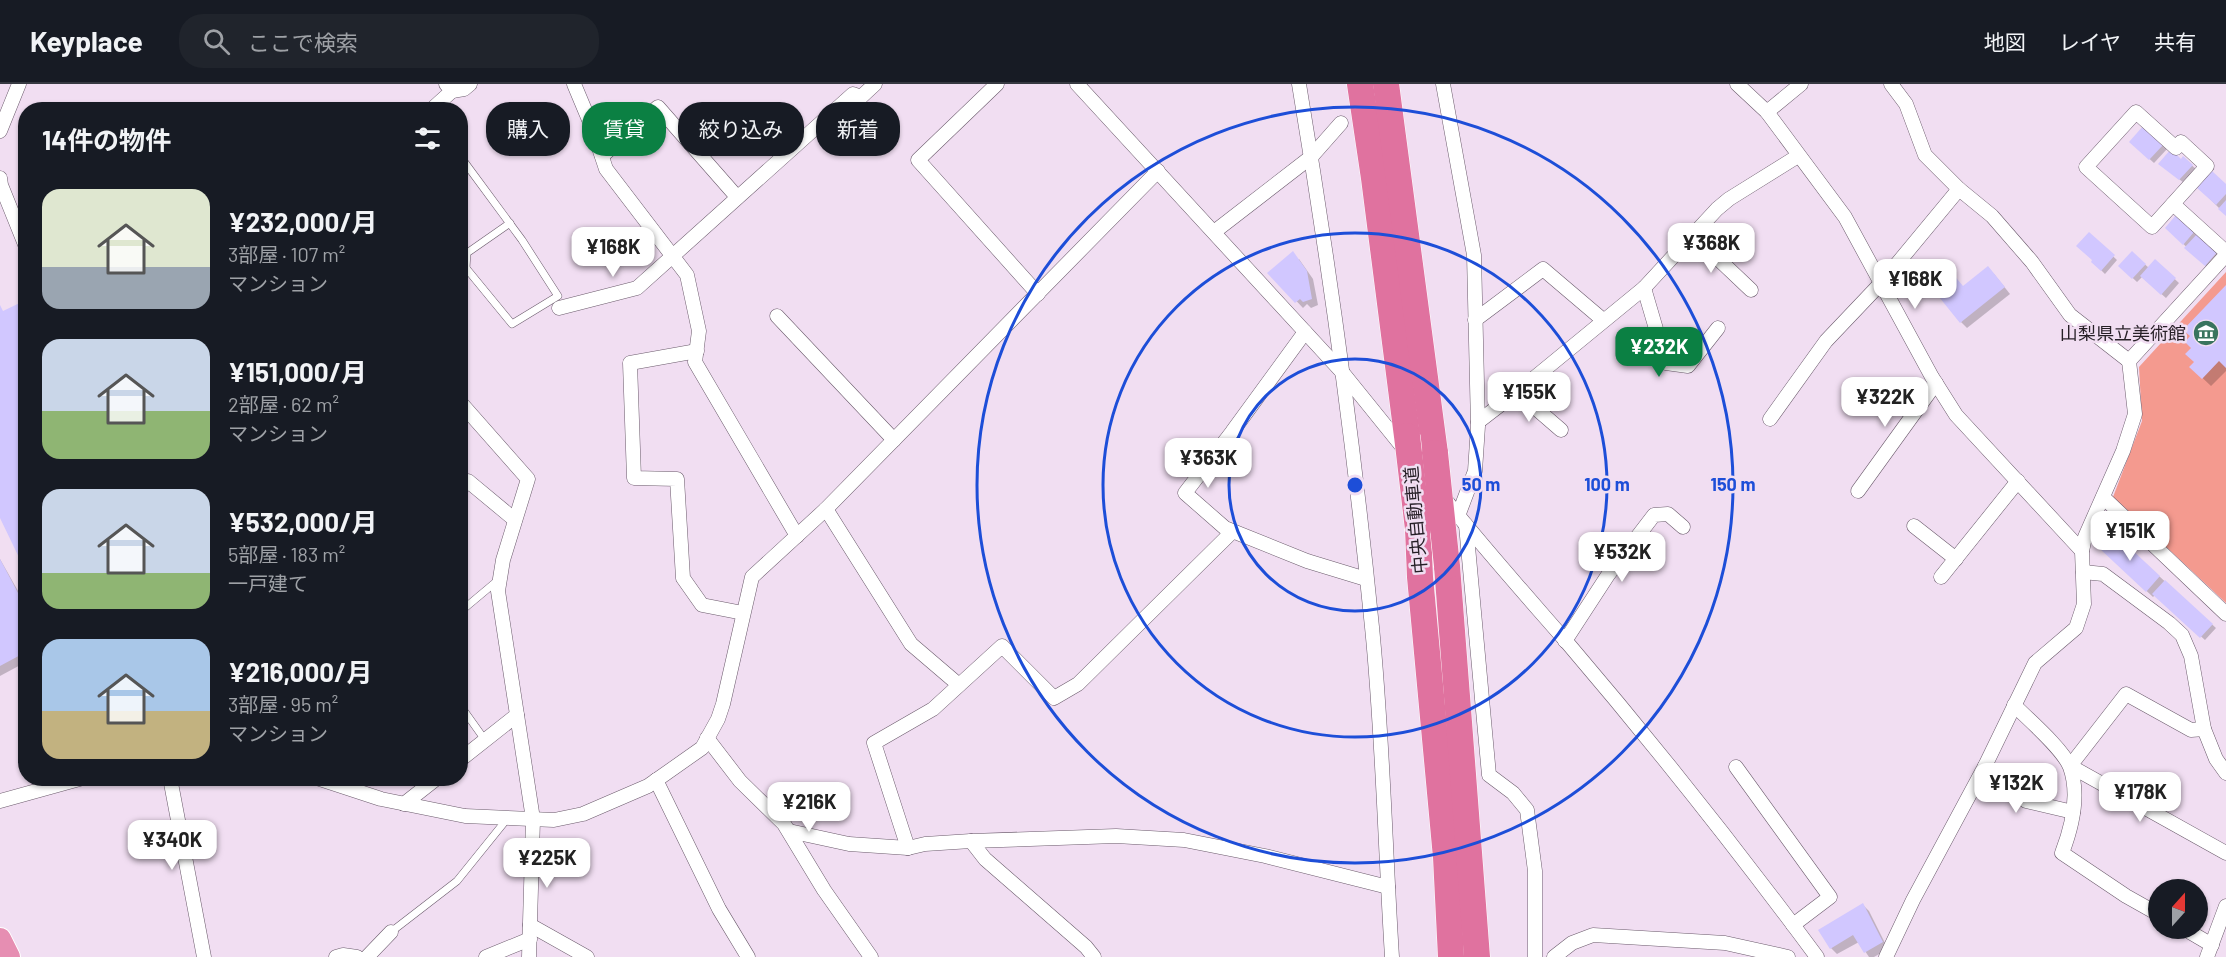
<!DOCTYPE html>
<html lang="ja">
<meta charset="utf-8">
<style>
body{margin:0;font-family:Barlow,"Noto Sans JP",sans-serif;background:#20242c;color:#f1f3f6;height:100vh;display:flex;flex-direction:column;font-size:22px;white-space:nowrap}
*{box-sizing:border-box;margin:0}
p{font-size:20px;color:#9ea1a6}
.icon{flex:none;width:33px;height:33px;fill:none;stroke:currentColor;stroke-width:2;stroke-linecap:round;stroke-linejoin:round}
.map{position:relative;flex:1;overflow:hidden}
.details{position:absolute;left:18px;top:18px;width:450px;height:684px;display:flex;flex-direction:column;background:#171b24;border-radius:24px;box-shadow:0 2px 4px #0004}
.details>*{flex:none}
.banner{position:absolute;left:486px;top:18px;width:570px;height:54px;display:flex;gap:12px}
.needle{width:39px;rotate:21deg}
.fabs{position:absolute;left:2148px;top:795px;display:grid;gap:12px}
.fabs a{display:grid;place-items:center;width:60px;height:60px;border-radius:50%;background:#171b24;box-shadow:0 2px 4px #0004;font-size:30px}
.price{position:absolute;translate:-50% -51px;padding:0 14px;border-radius:12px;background:#fff;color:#222;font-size:20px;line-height:39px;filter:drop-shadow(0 2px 3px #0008)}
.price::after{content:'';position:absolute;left:50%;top:36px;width:18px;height:14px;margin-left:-9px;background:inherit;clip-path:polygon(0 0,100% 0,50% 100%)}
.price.active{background:#0b8043;color:#fff}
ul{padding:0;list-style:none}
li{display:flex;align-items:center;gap:18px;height:150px;padding:0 24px}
li span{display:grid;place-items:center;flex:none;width:168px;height:120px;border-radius:18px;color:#555}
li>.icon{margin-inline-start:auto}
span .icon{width:72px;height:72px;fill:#fffc;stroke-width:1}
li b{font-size:26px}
h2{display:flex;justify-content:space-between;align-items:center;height:72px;padding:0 24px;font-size:26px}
.tag{padding:0 21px;border-radius:24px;background:#171b24;box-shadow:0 2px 4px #0004;font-size:21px;line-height:54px}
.tag.active{background:#0b8043;color:#fff}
header{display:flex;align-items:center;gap:36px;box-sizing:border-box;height:84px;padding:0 30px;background:#171b24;border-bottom:2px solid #363941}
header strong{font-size:28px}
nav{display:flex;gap:33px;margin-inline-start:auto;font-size:21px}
.search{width:420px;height:54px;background:#20242c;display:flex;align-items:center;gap:15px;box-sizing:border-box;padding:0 21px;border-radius:24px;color:#9ea1a6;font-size:22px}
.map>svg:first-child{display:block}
</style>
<header>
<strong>Keyplace</strong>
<div class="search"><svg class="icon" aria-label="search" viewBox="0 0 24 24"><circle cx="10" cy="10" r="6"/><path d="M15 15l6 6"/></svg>ここで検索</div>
<nav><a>地図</a><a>レイヤ</a><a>共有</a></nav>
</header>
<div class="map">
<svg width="2226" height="873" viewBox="0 0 2226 873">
<rect width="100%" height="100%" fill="#f1def2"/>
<path fill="#f49a8f" d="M 2226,188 L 2226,519 L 2113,413 L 2142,337 L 2139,283 Z"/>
<g fill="#0003">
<path d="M 2144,43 L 2167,65 L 2154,79 L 2131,58 Z"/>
<path d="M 2183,74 L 2196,85 L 2184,99 L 2160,80 L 2181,77 Z"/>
<path d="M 2226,102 L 2226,131 L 2199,104 Z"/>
<path d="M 2176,134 L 2221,172 L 2209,185 L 2167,144 Z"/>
<path d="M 2089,150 L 2117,176 L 2105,190 L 2093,178 L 2094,176 Z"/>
<path d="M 2132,169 L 2149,184 L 2155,177 L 2179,199 L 2166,214 L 2142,193 L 2137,198 L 2120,182 Z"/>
<path d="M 1299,175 L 1313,195 L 1318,221 L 1311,224 L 1307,220 L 1303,224 L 1270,189 Z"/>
<path d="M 1994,190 L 2010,210 L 1967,244 L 1961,238 Z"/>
<path d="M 2226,204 L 2226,287 L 2211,302 L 2191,283 L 2196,278 L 2193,264 Z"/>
<path d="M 2114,451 L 2216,544 L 2205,556 L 2155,511 L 2153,513 L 2101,464 Z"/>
<path d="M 0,475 L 26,521 L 26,578 L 0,592 Z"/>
<path d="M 1863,821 L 1869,827 L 1888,865 L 1874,873 L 1869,873 L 1859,858 L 1837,870 L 1831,864 Z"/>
</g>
<g fill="#d1c7ff">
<path d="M 2144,41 L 2164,60 L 2149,76 L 2129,58 Z"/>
<path d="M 2171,65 L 2181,75 L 2183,72 L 2193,81 L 2179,96 L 2158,80 Z"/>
<path d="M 2212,87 L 2226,100 L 2226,110 L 2216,121 L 2197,104 Z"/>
<path d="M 2226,116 L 2226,132 L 2218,125 Z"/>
<path d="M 2176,131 L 2194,148 L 2183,161 L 2165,144 Z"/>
<path d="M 2089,148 L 2115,171 L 2101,187 L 2091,178 L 2092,176 L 2076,162 Z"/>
<path d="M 2198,149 L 2218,167 L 2205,182 L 2184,164 Z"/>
<path d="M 1293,167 L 1307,187 L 1312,215 L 1303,218 L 1300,215 L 1295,219 L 1267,189 Z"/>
<path d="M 2132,167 L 2146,180 L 2132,195 L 2118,182 Z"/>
<path d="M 2155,175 L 2176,194 L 2161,211 L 2140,192 Z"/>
<path d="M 1988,182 L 2005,203 L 1960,239 L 1927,198 L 1947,183 L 1963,202 Z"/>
<path d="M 2226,201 L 2226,284 L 2219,277 L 2202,295 L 2189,283 L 2194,278 L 2185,270 L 2191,264 L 2185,258 L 2190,252 L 2183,246 Z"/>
<path d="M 26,216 L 26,488 L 0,434 L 0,221 L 3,227 Z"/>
<path d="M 2114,449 L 2160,492 L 2146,508 L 2099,464 Z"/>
<path d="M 0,475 L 26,524 L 26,568 L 0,582 Z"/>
<path d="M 2165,496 L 2213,540 L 2200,554 L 2152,510 Z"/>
<path d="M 1863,819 L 1883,858 L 1864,869 L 1853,851 L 1830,865 L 1818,846 Z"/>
</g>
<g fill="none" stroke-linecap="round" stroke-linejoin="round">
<g stroke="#6b5b6c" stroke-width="8">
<g id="service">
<path d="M 460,72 L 522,156 L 558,212 L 512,240 L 466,184 L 460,188"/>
<path d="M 466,184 L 467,169 L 510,139"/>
<path d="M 460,528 L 497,497"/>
<path d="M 460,621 L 485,656"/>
<path d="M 391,848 L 457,797 L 507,735"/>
</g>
</g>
<g stroke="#6b5b6c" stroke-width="15">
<g id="minor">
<path d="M 574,0 L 592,43 L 606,85 L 687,191 L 699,247 L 695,278 L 797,452"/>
<path d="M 997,0 L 918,76 L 1038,210"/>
<path d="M 1077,0 L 1342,288 L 1405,366"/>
<path d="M 1299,0 C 1329,180 1354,361 1372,543 C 1383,653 1385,763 1392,873"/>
<path d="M 1443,0 L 1474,171 L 1478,342 L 1475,387 L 1458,432"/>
<path d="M 1737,0 L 1767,28 L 1845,133 L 1932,293 L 1956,331 L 2082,467"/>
<path d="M 1891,0 L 1906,20 L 1925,71 L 1959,105 L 1992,132 L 2032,178 L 2070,231 L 2129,277"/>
<path d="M 452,7 L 464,5 L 470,0"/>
<path d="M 431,26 L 452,7 L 446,0"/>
<path d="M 1767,28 L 1801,0"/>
<path d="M 2136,28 L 2176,64 L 2181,58 L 2207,82 L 2152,143 L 2086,83 Z"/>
<path d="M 0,47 L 19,0"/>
<path d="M 602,72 L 658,23 L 737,113"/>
<path d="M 0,94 L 1,101 L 26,163"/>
<path d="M 2173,120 L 2226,168"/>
<path d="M 1214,148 L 1311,73 L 1341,39"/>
<path d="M 1693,151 L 1751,206"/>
<path d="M 1644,204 L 1666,279 L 1688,282 L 1718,244"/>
<path d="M 559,224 L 637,204 L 853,10 L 861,13 L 875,0"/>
<path d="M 777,232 L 894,356"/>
<path d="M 1475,236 L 1543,185 L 1603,236"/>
<path d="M 1305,248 L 1232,348 L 1185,409 L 1225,444 L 1307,477 L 1366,495"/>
<path d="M 697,267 L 630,279 L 634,394 L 677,395 L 683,494 L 702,521 L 743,529"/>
<path d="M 1517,308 L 1561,346"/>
<path d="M 460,318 L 528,395 L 503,476 L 498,507 L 533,735 L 529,873"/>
<path d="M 1770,335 L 1826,257 L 1882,198 L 1959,105"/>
<path d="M 1478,338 L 1522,304 L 1644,204 L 1717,125 L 1729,115 L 1798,72"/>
<path d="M 460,405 L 468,397 L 515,436"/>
<path d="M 1858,407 L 1936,299"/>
<path d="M 2103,413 L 2226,530"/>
<path d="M 1444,414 C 1483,463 1524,509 1565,556 C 1653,659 1737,765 1817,873"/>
<path d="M 826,425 L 911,560 L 959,601"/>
<path d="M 1466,441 L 1489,691 L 1513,709 L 1527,726 L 1535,787 L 1535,873"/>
<path d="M 1914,442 L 1956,475"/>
<path d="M 2083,488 L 2103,490 L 2169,539 L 2182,551 L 2191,572 L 2204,645 L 2216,675 L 2226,689"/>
<path d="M 1941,493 L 2018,397"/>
<path d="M 1565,557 L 1608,491 L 1654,431 L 1668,430 L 1683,443"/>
<path d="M 2014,621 C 2028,635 2063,665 2070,683 C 2080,711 2072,743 2062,769 L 2126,812 L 2158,830"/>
<path d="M 2204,645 L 2191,646 L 2126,610 L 2070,682 L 2226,769"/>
<path d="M 707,654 L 740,697 L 784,740 L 824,806 L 871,873"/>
<path d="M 460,676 L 517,631"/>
<path d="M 1985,682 L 2026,717 L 2073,728"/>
<path d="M 1736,683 L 1830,813 L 1793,841"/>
<path d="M 170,694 L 204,873"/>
<path d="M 317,694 L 381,715 L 465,732 L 554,736 L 583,730 L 648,702 L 702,664 L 718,635 L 723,620 L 752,493 L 826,425 L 1158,87"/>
<path d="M 656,696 L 719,825 L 748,873"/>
<path d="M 0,717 L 83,694"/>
<path d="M 404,720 L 437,694"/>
<path d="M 789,747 L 849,760 L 908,764 L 925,760 L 971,757 L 1116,752 L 1184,756 L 1265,772 L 1388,803"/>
<path d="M 971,757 L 985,775 L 1086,863 L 1094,873"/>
<path d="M 908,764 L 874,659 L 933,625 L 1002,562 L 1054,614 L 1078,600 L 1233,447"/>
<path d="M 530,841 L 587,873"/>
<path d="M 2183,844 L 2212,861"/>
<path d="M 336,873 L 343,871 L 357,873"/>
<path d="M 367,873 L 391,848"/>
<path d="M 486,873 L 530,855"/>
<path d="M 1554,873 L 1572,859 L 1593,851 L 1725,859 L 1788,873"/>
<path d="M 1886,873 L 1913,816 L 1985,682 L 2035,579 L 2076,544 L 2084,520 L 2082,467 L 2085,453 L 2123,367 L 2135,330 L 2129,277 L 2226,171"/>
<path d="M 2207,873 L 2226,822"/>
</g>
</g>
<g stroke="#fff" stroke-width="24">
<path id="trunk" d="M 0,855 L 9,873"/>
</g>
<g stroke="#fff" stroke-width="27">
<g id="motorway">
<path d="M 1360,0 L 1374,94 L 1407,352"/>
<path d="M 1386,0 L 1435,369"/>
<path d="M 1418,445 L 1420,493 L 1446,773 L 1451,873"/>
<path d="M 1447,482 L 1477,873"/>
</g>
</g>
<use href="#service" stroke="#fff" stroke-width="7"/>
<use href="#minor" stroke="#fff" stroke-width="14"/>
<use href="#trunk" stroke="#e68eb2" stroke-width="22"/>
<use href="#motorway" stroke="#e0729f" stroke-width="26"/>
<g stroke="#fff" stroke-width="27" stroke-linecap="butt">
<g id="motorway-bridge">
<path d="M 1407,352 L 1418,445"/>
<path d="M 1435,369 L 1447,482"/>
</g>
</g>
<use href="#motorway-bridge" stroke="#e0729f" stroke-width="26"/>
</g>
<g fill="none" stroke="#1d4ed8" stroke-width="3">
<circle cx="1355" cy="401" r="126"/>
<circle cx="1355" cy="401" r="252"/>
<circle cx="1355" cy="401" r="378"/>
</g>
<defs>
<g id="museum-disc" transform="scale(1.35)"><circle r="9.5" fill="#39745e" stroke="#f1def2"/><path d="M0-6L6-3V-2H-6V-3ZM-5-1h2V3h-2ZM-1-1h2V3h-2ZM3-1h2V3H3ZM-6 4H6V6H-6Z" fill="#fff"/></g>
</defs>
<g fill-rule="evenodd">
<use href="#museum-disc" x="2206" y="249"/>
</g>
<g text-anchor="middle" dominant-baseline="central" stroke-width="5" stroke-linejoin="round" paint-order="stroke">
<g font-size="18" fill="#261f26" stroke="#f1def2" text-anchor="end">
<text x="2186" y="249">山梨県立美術館</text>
</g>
<g font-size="18" fill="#261f26" stroke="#f1def2">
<text transform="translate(1415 436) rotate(-95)">中央自動車道</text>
</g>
</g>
<circle cx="1355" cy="401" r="9" fill="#1d4ed8" stroke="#f1def2" stroke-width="3"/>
<g font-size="18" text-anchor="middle" font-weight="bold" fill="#1d4ed8" stroke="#f1def2" stroke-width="5" stroke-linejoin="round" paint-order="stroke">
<text x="1481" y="407">50 m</text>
<text x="1607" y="407">100 m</text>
<text x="1733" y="407">150 m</text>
</g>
</svg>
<div class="fabs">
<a><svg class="needle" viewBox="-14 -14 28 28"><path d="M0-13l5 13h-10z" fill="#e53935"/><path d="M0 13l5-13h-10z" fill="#9ea1a6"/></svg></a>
</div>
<b class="price" style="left:1711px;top:190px">¥368K</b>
<b class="price" style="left:613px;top:194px">¥168K</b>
<b class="price" style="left:1915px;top:226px">¥168K</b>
<b class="price active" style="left:1659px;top:294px">¥232K</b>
<b class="price" style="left:1529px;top:339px">¥155K</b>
<b class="price" style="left:1885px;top:344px">¥322K</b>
<b class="price" style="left:1208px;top:405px">¥363K</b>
<b class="price" style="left:2130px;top:478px">¥151K</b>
<b class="price" style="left:1622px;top:499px">¥532K</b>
<b class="price" style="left:2016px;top:730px">¥132K</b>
<b class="price" style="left:2140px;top:739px">¥178K</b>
<b class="price" style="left:809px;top:749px">¥216K</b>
<b class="price" style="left:172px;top:787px">¥340K</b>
<b class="price" style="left:547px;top:805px">¥225K</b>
<div class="banner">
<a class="tag">購入</a>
<a class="tag active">賃貸</a>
<a class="tag">絞り込み</a>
<a class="tag">新着</a>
</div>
<section class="details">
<h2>14件の物件<svg class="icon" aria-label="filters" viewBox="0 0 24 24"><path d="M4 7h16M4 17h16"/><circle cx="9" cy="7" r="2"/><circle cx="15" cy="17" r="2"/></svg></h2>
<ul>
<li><span style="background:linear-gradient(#dfe7d0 65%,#9aa5b1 0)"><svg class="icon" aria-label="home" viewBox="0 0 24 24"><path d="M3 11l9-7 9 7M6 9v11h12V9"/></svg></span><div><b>¥232,000/月</b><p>3部屋 · 107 m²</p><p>マンション</p></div></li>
<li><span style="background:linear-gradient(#c9d6e8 60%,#8fb573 0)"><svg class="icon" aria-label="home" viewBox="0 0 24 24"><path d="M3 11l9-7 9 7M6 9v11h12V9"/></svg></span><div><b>¥151,000/月</b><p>2部屋 · 62 m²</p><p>マンション</p></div></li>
<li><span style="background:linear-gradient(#c9d6e8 70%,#8fb573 0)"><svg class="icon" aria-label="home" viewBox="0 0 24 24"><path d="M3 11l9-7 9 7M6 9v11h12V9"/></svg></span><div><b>¥532,000/月</b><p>5部屋 · 183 m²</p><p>一戸建て</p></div></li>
<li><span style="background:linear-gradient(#a9c7e8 60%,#c2b280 0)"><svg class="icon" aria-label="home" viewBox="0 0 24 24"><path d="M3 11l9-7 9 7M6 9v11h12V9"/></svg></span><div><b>¥216,000/月</b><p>3部屋 · 95 m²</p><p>マンション</p></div></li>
</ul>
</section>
</div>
